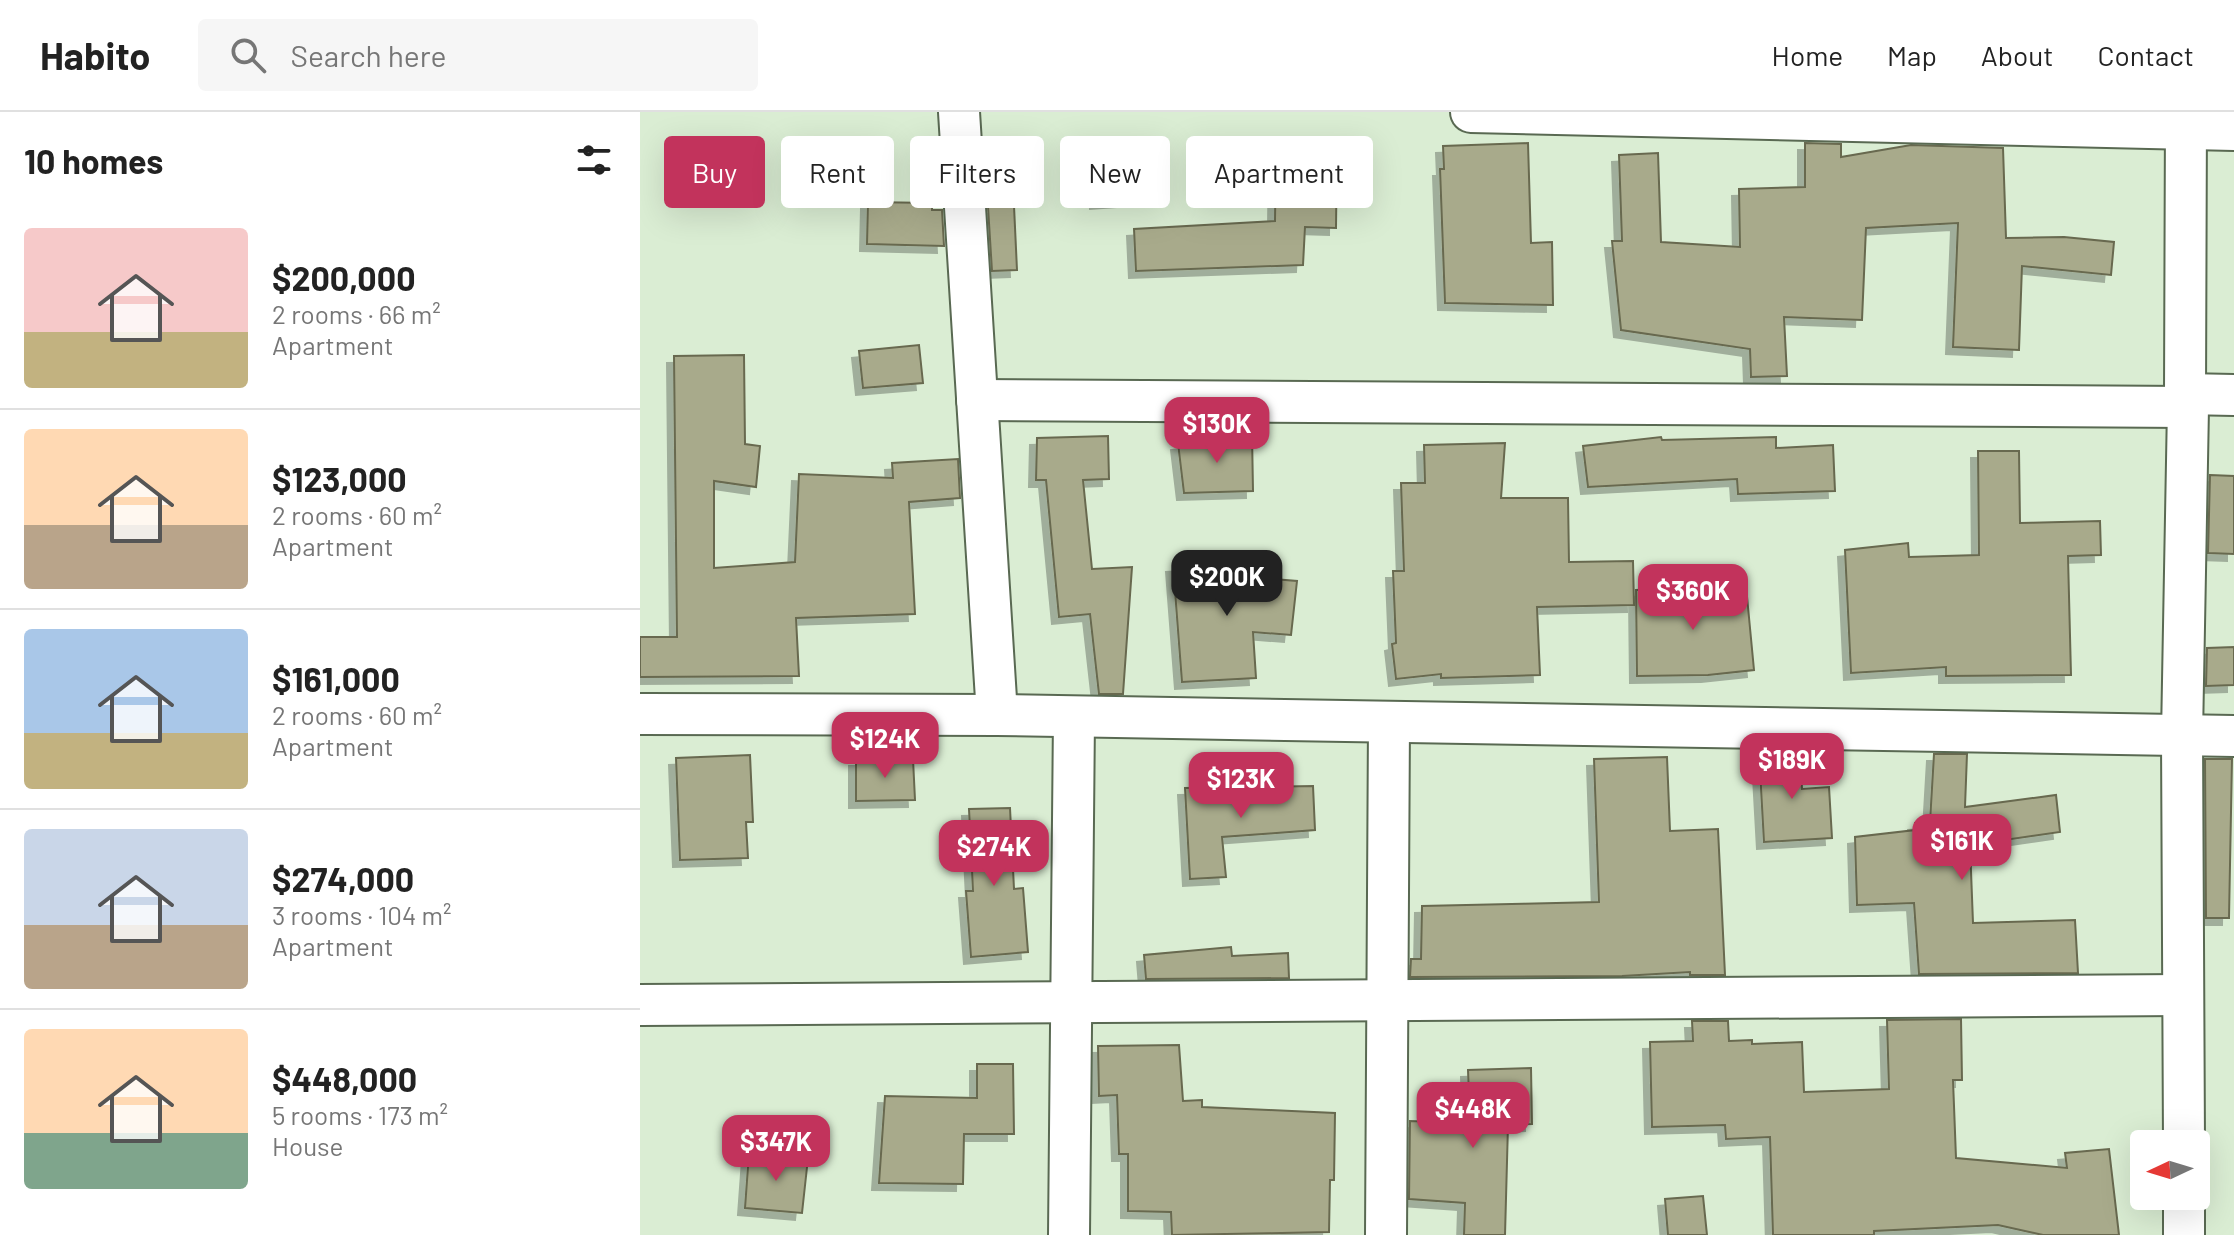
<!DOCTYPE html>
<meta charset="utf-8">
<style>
body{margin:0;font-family:Barlow,sans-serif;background:#f6f6f6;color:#222;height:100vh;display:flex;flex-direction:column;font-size:30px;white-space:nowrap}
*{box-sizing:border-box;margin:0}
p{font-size:26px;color:#767676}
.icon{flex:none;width:44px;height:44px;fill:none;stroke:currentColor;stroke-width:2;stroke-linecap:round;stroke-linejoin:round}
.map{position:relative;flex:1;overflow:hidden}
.details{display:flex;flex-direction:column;background:#fff;width:640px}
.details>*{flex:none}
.top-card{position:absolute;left:24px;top:24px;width:760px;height:72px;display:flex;gap:16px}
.needle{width:52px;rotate:266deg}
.tools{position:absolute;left:1490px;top:1018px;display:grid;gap:16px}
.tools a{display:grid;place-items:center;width:80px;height:80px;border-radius:8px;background:#fff;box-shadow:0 8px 32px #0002;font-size:40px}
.price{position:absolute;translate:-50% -68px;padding:0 18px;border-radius:16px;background:#c2335c;color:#fff;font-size:26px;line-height:52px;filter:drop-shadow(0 2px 4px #0008)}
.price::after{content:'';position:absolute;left:50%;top:48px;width:24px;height:18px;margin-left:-12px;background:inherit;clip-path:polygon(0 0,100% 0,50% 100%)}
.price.on{background:#222;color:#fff}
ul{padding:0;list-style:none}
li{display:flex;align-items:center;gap:24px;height:200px;padding:0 24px}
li+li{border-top:2px solid #e0e0e0}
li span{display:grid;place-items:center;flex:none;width:224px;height:160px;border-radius:8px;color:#555}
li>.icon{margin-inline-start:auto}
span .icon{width:96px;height:96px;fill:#fffc;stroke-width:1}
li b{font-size:34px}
h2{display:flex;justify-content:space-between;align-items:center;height:96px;padding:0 24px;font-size:34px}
.pill{padding:0 28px;border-radius:8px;background:#fff;box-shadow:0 8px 32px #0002;font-size:28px;line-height:72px}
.pill.on{background:#c2335c;color:#fff}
header{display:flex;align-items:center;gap:48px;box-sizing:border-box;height:112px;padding:0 40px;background:#fff;border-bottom:2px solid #e0e0e0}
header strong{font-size:38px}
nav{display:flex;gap:44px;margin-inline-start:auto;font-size:28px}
.search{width:560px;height:72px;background:#f6f6f6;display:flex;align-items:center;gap:20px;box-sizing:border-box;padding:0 28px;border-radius:8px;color:#767676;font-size:30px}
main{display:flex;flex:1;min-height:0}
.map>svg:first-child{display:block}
</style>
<header>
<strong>Habito</strong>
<div class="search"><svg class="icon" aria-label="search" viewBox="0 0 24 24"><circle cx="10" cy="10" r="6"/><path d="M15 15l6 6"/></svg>Search here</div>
<nav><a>Home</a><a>Map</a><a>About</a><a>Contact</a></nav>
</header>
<main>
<section class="details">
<h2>10 homes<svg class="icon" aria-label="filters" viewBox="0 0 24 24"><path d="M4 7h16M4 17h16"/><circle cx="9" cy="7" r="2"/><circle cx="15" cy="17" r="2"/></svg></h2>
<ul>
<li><span style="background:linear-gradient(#f6c9c9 65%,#c2b280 0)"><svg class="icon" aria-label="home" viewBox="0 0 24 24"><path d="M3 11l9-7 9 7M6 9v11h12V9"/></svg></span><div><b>$200,000</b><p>2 rooms · 66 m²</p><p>Apartment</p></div></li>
<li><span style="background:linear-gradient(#ffd9b3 60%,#b9a48a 0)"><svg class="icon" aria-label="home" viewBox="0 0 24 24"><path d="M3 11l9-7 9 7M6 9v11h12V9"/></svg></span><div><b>$123,000</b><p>2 rooms · 60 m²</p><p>Apartment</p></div></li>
<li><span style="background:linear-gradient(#a9c7e8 65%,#c2b280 0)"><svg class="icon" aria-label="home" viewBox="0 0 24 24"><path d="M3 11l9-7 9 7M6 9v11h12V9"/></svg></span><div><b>$161,000</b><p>2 rooms · 60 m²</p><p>Apartment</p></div></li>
<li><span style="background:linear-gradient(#c9d6e8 60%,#b9a48a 0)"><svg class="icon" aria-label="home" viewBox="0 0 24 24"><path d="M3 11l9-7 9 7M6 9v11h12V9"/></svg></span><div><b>$274,000</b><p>3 rooms · 104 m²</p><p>Apartment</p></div></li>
<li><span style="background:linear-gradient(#ffd9b3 65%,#7fa58c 0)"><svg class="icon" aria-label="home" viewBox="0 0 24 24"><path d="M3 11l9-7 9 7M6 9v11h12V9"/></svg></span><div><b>$448,000</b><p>5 rooms · 173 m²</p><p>House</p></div></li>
</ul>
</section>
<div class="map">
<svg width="1594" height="1123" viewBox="0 0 1594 1123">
<defs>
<filter id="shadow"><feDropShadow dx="-7" dy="7" stdDeviation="0" flood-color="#0004"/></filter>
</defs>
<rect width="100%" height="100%" fill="#daedd3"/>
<g fill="#a8aa8b" stroke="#68694f" stroke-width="2" filter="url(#shadow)">
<path d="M 636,30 L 697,31 L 696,116 L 665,115 L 663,153 L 496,159 L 494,117 L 635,109 Z"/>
<path d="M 888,31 L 891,131 L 912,130 L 913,193 L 805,191 L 800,57 L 804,57 L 803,34 Z"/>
<path d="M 1165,31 L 1201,32 L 1201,45 L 1271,33 L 1363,36 L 1366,126 L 1424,125 L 1474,130 L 1471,163 L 1382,154 L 1379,238 L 1313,235 L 1318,111 L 1226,116 L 1222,208 L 1144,205 L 1147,264 L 1111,265 L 1110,237 L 981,218 L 972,129 L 982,129 L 979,43 L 1018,41 L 1021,130 L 1100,135 L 1099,77 L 1165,75 Z"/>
<path d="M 524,50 L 525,85 L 457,90 L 455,55 Z"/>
<path d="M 228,90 L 292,91 L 292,98 L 302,98 L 304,134 L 227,132 Z"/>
<path d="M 374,94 L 377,158 L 352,159 L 348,95 Z"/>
<path d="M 279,233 L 283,271 L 223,276 L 219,239 Z"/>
<path d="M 104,243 L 105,332 L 120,334 L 116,375 L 74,369 L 74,456 L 155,450 L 159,362 L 253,366 L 252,351 L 318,347 L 320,386 L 269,390 L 275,502 L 156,506 L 159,564 L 0,565 L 0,525 L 37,525 L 34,244 Z"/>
<path d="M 612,322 L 613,379 L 544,381 L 538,331 Z"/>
<path d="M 468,324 L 469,367 L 443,368 L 452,457 L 492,455 L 483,582 L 459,582 L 450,502 L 419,505 L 406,368 L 396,368 L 397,326 Z"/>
<path d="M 1021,325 L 1022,328 L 1136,325 L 1136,336 L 1193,333 L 1195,379 L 1098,382 L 1097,367 L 948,375 L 943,334 Z"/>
<path d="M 865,331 L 861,386 L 928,386 L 929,450 L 993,449 L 994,493 L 897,495 L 900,563 L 801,566 L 801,562 L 756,567 L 752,532 L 756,531 L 753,459 L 764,459 L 761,371 L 785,371 L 784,333 Z"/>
<path d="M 1338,339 L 1379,339 L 1380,411 L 1460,409 L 1461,443 L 1428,444 L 1431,563 L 1306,564 L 1306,555 L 1211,561 L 1205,438 L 1268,431 L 1269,445 L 1339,443 Z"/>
<path d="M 1570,363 L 1594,364 L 1594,442 L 1568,441 Z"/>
<path d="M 610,449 L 611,465 L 657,469 L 651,523 L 613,520 L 616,566 L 542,570 L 533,453 Z"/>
<path d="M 1106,474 L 1114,558 L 1068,563 L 997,564 L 996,478 Z"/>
<path d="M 1594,535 L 1594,573 L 1566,574 L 1567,536 Z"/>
<path d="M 1119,640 L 1160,640 L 1162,677 L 1189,675 L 1192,726 L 1124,730 Z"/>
<path d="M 1294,642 L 1327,642 L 1325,695 L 1416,683 L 1420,720 L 1330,733 L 1333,811 L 1435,808 L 1438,861 L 1279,862 L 1274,791 L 1217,793 L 1215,725 L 1275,718 L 1275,711 L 1290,710 Z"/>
<path d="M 110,643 L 113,710 L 106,710 L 108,746 L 40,748 L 36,646 Z"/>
<path d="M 1027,645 L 1030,719 L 1078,717 L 1085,863 L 1050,863 L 1050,860 L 982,864 L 770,865 L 771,847 L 781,847 L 782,794 L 959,790 L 954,647 Z"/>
<path d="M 216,647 L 273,647 L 275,688 L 216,689 Z"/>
<path d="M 1565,647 L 1592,647 L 1589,806 L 1566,806 Z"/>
<path d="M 673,674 L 675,718 L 582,725 L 586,765 L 550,767 L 545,676 Z"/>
<path d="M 370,696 L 374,777 L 383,776 L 388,840 L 331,845 L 326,779 L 333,779 L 329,697 Z"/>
<path d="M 591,835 L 592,844 L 648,841 L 649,866 L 506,867 L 504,843 Z"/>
<path d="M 1321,907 L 1322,968 L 1313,968 L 1316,1046 L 1427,1056 L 1425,1041 L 1469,1037 L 1479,1123 L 1403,1123 L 1358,1113 L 1234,1119 L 1234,1123 L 1133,1123 L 1130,1025 L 1086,1027 L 1085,1013 L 1012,1015 L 1010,930 L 1053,929 L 1052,909 L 1088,909 L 1089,929 L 1112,928 L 1112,932 L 1162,930 L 1164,980 L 1249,977 L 1247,908 Z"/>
<path d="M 539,933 L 543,989 L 562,988 L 562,995 L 695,1001 L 694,1068 L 690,1068 L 689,1120 L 532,1123 L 531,1100 L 488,1099 L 488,1042 L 479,1042 L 477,983 L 459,984 L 458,934 Z"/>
<path d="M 337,952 L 373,952 L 374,1022 L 324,1022 L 323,1072 L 239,1071 L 245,984 L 337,986 Z"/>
<path d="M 891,956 L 892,1012 L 868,1013 L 865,1123 L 824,1123 L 825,1091 L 769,1087 L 770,1009 L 830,1011 L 828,958 Z"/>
<path d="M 109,1041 L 168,1046 L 162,1101 L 105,1096 Z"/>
<path d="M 1063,1084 L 1067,1123 L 1028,1123 L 1025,1087 Z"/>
</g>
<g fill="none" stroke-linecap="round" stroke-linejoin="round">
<g stroke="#596952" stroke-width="44">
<g id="minor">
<path d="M 319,0 L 357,603"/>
<path d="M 831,0 L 1594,18"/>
<path d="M 1545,282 L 1594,283"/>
<path d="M 337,288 L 1548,295"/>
<path d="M 0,602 L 357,603 L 1594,624"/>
<path d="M 0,893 L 1543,883"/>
<path d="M 1544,1032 L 1542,624 L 1548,295 L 1545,282 L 1546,0"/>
<path d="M 1544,1084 L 1544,1123"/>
<path d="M 429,1123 L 434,605"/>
<path d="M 746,1123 L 749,610"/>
</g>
</g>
<use href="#minor" stroke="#fff" stroke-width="40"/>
</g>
</svg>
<div class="tools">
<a><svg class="needle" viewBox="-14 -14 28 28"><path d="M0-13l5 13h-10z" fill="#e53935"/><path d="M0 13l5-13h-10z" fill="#767676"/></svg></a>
</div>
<b class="price" style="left:577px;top:353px">$130K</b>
<b class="price on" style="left:587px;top:506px">$200K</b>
<b class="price" style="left:1053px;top:520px">$360K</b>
<b class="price" style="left:245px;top:668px">$124K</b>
<b class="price" style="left:1152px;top:689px">$189K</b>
<b class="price" style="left:601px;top:708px">$123K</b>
<b class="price" style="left:1322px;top:770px">$161K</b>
<b class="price" style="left:354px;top:776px">$274K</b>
<b class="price" style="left:833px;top:1038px">$448K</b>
<b class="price" style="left:136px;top:1071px">$347K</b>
<div class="top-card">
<a class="pill on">Buy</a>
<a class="pill">Rent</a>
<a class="pill">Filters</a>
<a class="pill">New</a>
<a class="pill">Apartment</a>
</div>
</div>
</main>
